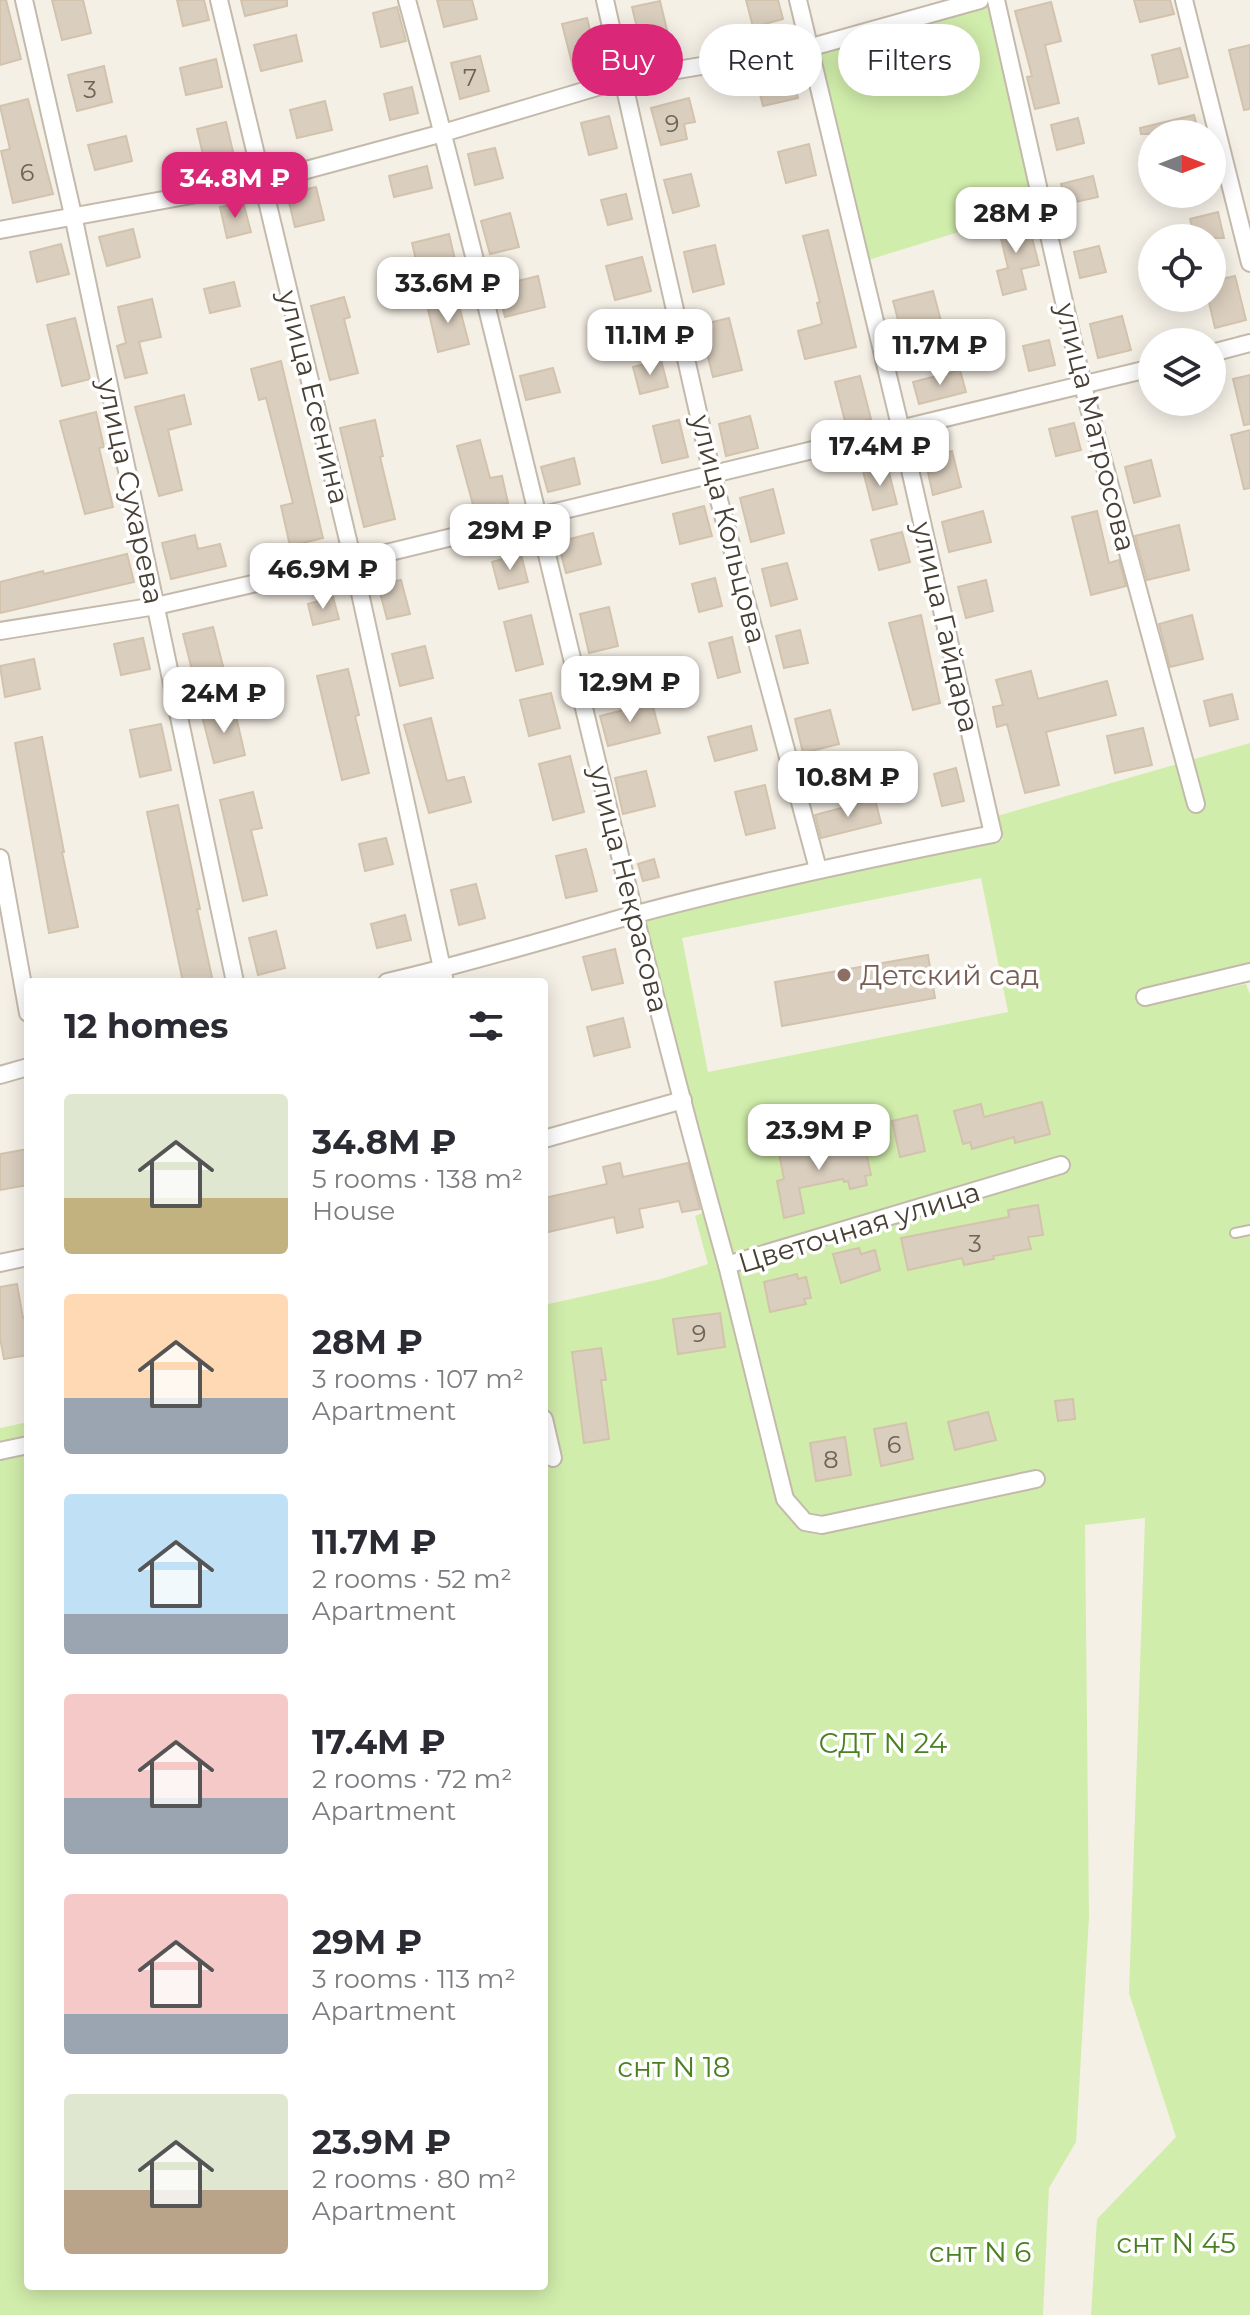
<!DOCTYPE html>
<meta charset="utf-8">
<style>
body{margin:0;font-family:Montserrat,sans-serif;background:#f7f7f7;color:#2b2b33;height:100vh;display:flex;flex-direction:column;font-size:30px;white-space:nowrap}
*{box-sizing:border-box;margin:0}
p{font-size:26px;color:#7c7c81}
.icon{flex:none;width:44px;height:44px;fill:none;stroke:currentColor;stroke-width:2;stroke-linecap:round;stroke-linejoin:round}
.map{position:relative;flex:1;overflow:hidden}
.drawer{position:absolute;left:24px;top:978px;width:524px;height:1312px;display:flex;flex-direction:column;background:#fff;border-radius:8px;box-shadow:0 4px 20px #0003}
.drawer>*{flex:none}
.guide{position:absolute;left:572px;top:24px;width:558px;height:72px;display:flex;gap:16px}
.needle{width:52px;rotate:90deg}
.controls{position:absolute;left:1138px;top:120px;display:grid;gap:16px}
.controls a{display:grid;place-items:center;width:88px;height:88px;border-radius:50%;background:#fff;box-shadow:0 4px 20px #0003;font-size:40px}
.price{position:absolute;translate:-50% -68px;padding:0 18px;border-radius:16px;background:#fff;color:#222;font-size:26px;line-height:52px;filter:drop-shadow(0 2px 4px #0008)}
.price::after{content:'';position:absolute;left:50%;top:48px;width:24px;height:18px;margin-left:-12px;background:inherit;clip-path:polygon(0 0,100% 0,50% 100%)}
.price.on{background:#db2777;color:#fff}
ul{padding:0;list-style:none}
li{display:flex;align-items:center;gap:24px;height:200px;padding:0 40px}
li span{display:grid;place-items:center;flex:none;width:224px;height:160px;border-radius:8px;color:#555}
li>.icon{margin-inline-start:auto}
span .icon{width:96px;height:96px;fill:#fffc;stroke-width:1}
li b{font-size:34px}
h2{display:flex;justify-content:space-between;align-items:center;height:96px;padding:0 40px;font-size:34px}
.chip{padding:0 28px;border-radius:36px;background:#fff;box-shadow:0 4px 20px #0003;font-size:28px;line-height:72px}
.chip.on{background:#db2777;color:#fff}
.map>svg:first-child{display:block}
</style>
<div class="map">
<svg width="1250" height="2315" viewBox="0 0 1250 2315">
<rect width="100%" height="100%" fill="#f5f0e6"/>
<g fill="#d1edab" fill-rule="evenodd">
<path d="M 990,4 L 1033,209 L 865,261 L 816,53 Z"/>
<path d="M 1250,743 L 1250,966 L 1139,993 L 1144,1005 L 1246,984 L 1250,995 L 1250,2315 L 1091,2315 L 1097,2219 L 1176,2137 L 1129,1993 L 1145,1518 L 1085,1525 L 1089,1917 L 1076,2142 L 1049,2188 L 1043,2315 L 0,2315 L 0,1428 L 28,1422 L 28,2286 L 544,2286 L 544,1305 L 661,1279 L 708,1264 L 695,1216 L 707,1211 L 635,921 L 819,876 L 1003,840 L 997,816 ZM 981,878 L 1008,1012 L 708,1072 L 682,938 Z"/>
</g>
<g fill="#dacebe" stroke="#d3c3ad" stroke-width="2">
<path d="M 0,0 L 6,0 L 21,59 L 0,65 Z"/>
<path d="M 52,0 L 83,0 L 91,33 L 62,40 Z"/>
<path d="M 177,0 L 204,0 L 209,20 L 183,26 Z"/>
<path d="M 241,0 L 287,0 L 287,6 L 245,16 Z"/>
<path d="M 437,0 L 472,0 L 477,19 L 444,27 Z"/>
<path d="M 746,0 L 778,0 L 783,19 L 753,27 Z"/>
<path d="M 1134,0 L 1170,0 L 1174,14 L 1140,22 Z"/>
<path d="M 660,1 L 672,51 L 644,57 L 632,7 Z"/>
<path d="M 1051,2 L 1061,41 L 1045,45 L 1059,103 L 1035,109 L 1027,77 L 1032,76 L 1015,11 Z"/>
<path d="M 397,7 L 406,41 L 381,47 L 373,13 Z"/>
<path d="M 587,18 L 599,65 L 574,71 L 562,24 Z"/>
<path d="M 296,35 L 302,61 L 261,71 L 254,45 Z"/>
<path d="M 1250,45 L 1250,109 L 1244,110 L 1229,50 Z"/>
<path d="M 1180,48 L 1188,77 L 1159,84 L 1152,55 Z"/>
<path d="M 480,56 L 489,91 L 460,99 L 451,63 Z"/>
<path d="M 216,59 L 222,87 L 186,95 L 180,68 Z"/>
<path d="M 104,66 L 112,102 L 77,111 L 68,75 Z"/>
<path d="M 792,73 L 798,98 L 763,106 L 757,82 Z"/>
<path d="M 412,87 L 418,113 L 390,120 L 384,94 Z"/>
<path d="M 689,98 L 695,122 L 684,124 L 687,139 L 661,145 L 651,108 Z"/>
<path d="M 28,99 L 53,194 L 13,203 L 1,151 L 10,149 L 0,106 Z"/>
<path d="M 325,101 L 332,130 L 297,138 L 290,110 Z"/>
<path d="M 1194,115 L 1199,134 L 1141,134 L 1140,128 Z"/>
<path d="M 609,116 L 617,148 L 589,155 L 581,123 Z"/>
<path d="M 1078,118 L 1084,143 L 1057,150 L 1051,125 Z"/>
<path d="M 226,122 L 234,156 L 205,163 L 197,129 Z"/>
<path d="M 126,136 L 132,161 L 95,170 L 88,145 Z"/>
<path d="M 809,144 L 816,175 L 786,183 L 778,152 Z"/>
<path d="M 495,148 L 503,178 L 475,185 L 468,154 Z"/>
<path d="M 427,166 L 432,188 L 394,197 L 389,176 Z"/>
<path d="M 691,174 L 699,206 L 673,213 L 664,180 Z"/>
<path d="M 1093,176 L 1098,197 L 1066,204 L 1061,184 Z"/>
<path d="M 316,187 L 324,220 L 295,227 L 287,194 Z"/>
<path d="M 626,194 L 632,219 L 608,225 L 601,200 Z"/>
<path d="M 243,202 L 251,232 L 227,238 L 220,207 Z"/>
<path d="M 1218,212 L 1224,238 L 1195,238 L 1190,219 Z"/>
<path d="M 510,213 L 519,247 L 490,254 L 481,221 Z"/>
<path d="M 1027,218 L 1039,265 L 1021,269 L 1026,289 L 1003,295 L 997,271 L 1008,268 L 998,226 Z"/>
<path d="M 133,229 L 140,257 L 107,266 L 99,237 Z"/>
<path d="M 828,230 L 856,347 L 805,359 L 798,331 L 822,324 L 817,303 L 820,302 L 803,236 Z"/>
<path d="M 449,234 L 456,264 L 419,273 L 412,243 Z"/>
<path d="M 61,244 L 69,274 L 37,282 L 30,252 Z"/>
<path d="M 715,245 L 724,284 L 693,292 L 684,252 Z"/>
<path d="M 1099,246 L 1106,272 L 1080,278 L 1074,252 Z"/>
<path d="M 642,257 L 651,291 L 615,300 L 606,266 Z"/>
<path d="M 538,276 L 545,307 L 505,317 L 497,286 Z"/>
<path d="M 1235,276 L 1246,320 L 1215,328 L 1208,298 L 1212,298 L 1212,281 Z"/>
<path d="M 234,282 L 240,306 L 210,313 L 204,289 Z"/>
<path d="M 933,291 L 941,321 L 901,331 L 893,301 Z"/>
<path d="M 344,297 L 350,317 L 344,319 L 358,373 L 330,380 L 311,306 Z"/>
<path d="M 457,298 L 469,344 L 438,352 L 427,305 Z"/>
<path d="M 152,299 L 161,337 L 139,342 L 147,373 L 125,378 L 117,346 L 126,343 L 118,307 Z"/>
<path d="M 1122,316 L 1131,350 L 1098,358 L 1090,324 Z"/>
<path d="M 75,318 L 90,379 L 62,386 L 47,325 Z"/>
<path d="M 729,318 L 742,370 L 713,377 L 700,325 Z"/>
<path d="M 1049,340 L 1055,365 L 1029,371 L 1023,346 Z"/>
<path d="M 661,360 L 668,387 L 640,394 L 633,367 Z"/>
<path d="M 281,361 L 323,538 L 290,546 L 281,506 L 293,503 L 266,398 L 259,400 L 251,369 Z"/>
<path d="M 553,368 L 560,392 L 526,400 L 520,376 Z"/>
<path d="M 960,370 L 966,392 L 919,404 L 913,382 Z"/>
<path d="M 1250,375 L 1250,424 L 1244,425 L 1233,379 Z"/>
<path d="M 860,376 L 871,419 L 846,425 L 835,382 Z"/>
<path d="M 184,395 L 191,424 L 168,430 L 182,490 L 159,496 L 135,407 Z"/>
<path d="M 96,412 L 104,447 L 99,448 L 113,507 L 85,514 L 60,421 Z"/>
<path d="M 750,416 L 758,448 L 726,456 L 719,424 Z"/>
<path d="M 375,420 L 383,456 L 380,457 L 395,519 L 364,527 L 340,428 Z"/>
<path d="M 679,420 L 688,457 L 662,463 L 653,426 Z"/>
<path d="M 1074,423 L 1081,450 L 1056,456 L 1049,429 Z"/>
<path d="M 1250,430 L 1250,488 L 1244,489 L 1231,435 Z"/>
<path d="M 480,440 L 490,478 L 502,476 L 508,503 L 475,512 L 457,446 Z"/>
<path d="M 952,451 L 961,487 L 933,495 L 925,459 Z"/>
<path d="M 574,458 L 580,484 L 548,492 L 541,467 Z"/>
<path d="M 1151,460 L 1160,496 L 1134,503 L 1125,467 Z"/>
<path d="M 887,465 L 897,504 L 873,510 L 863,471 Z"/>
<path d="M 773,489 L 784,533 L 751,542 L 740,498 Z"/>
<path d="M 704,506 L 712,536 L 680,544 L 673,514 Z"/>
<path d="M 983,511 L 991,542 L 949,552 L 942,522 Z"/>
<path d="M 1097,511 L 1109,563 L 1119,560 L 1126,586 L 1091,595 L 1072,517 Z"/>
<path d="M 1179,525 L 1189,570 L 1147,580 L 1135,536 Z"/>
<path d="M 902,532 L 910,562 L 879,570 L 871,540 Z"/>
<path d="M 593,533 L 601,564 L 566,573 L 558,542 Z"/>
<path d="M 195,535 L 198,549 L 220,544 L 226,566 L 171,579 L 162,543 Z"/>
<path d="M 127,554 L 134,582 L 0,613 L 0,582 L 43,571 L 44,574 Z"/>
<path d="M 521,554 L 528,582 L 499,589 L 492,562 Z"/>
<path d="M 787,563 L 797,599 L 771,606 L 762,569 Z"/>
<path d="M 715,578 L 722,606 L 699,612 L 692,584 Z"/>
<path d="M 401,580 L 410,614 L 387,619 L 378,585 Z"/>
<path d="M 986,580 L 993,611 L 966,618 L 958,587 Z"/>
<path d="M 333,597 L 339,619 L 313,625 L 308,604 Z"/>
<path d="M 609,607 L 618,646 L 589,653 L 580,614 Z"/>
<path d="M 531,615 L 543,664 L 516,671 L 504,622 Z"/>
<path d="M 921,615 L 940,703 L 913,710 L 889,623 Z"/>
<path d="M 1192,615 L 1203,659 L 1170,667 L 1159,624 Z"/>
<path d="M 213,627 L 225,674 L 195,682 L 183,634 Z"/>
<path d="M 800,630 L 808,663 L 784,668 L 776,636 Z"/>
<path d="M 732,637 L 740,672 L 718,678 L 709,643 Z"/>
<path d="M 143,638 L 150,669 L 121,675 L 114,644 Z"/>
<path d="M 425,646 L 433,678 L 400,686 L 392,654 Z"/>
<path d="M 34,659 L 40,689 L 5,697 L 0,666 Z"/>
<path d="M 348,669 L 359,715 L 355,716 L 369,773 L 342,780 L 317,676 Z"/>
<path d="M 1031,671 L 1038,699 L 1107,681 L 1116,715 L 1046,732 L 1059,785 L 1025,793 L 1007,724 L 997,727 L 993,707 L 1003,705 L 996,680 Z"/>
<path d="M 551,693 L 560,728 L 529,736 L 520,700 Z"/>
<path d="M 1232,694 L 1238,719 L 1210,726 L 1204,701 Z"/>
<path d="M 652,703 L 660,733 L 608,746 L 600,716 Z"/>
<path d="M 234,708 L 245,755 L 214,763 L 202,716 Z"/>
<path d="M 830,710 L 839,744 L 803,753 L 795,719 Z"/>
<path d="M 431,718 L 447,781 L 464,777 L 471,802 L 429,813 L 404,725 Z"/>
<path d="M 161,724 L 171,770 L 140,777 L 130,730 Z"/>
<path d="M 751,726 L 757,750 L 715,761 L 708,737 Z"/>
<path d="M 1143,728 L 1152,765 L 1115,773 L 1107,736 Z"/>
<path d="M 42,737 L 64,852 L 62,852 L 78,927 L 49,933 L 15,743 Z"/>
<path d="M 570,756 L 584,812 L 553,820 L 539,764 Z"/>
<path d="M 956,768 L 964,801 L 942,806 L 934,774 Z"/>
<path d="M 646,771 L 655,806 L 623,814 L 615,778 Z"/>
<path d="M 765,785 L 775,828 L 746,835 L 735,792 Z"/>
<path d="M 253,792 L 262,828 L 251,830 L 267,895 L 243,901 L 220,800 Z"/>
<path d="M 875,799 L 881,823 L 821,838 L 815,815 Z"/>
<path d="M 178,805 L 200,909 L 197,909 L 213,982 L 183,982 L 147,812 Z"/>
<path d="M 386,838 L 393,864 L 365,871 L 359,844 Z"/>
<path d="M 586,849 L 597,891 L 566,898 L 556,856 Z"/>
<path d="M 654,859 L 659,877 L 643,881 L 638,864 Z"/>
<path d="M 476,884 L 485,918 L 459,925 L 451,890 Z"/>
<path d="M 405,915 L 411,940 L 377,948 L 371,924 Z"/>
<path d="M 276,931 L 285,968 L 258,975 L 249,938 Z"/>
<path d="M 615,949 L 623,983 L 592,990 L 583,957 Z"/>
<path d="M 928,955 L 935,998 L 782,1026 L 775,982 Z"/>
<path d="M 623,1018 L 630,1047 L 594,1056 L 587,1027 Z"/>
<path d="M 1042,1102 L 1050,1134 L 1015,1143 L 1014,1137 L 972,1149 L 970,1142 L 963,1144 L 954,1111 L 981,1104 L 984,1117 Z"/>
<path d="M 917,1115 L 925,1151 L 900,1157 L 892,1121 Z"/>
<path d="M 864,1143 L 871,1175 L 865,1176 L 867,1185 L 850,1189 L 848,1181 L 844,1182 L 843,1179 L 799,1188 L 804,1213 L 784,1218 L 777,1181 L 784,1179 L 779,1153 L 817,1145 L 819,1153 Z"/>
<path d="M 28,1149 L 28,1185 L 0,1190 L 0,1154 Z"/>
<path d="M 620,1163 L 623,1177 L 688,1163 L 700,1209 L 682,1212 L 679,1201 L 639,1209 L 643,1227 L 617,1233 L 614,1217 L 544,1233 L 544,1198 L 607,1184 L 603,1167 Z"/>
<path d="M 1038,1205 L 1043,1235 L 1028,1237 L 1031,1249 L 993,1256 L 994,1259 L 964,1265 L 962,1258 L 908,1270 L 901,1238 L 1009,1217 L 1008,1210 Z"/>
<path d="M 859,1248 L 861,1254 L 875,1250 L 880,1270 L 841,1283 L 833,1254 Z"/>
<path d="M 797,1274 L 798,1279 L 806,1277 L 811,1298 L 804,1299 L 806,1304 L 770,1312 L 764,1282 Z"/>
<path d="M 17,1284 L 23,1318 L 28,1317 L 28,1355 L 4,1359 L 0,1338 L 0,1287 Z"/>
<path d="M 720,1313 L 725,1347 L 678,1354 L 673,1319 Z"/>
<path d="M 601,1348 L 606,1380 L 601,1380 L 609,1439 L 584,1443 L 572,1352 Z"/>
<path d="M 1073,1399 L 1075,1419 L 1058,1421 L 1055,1401 Z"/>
<path d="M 988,1412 L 996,1440 L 955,1450 L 948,1422 Z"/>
<path d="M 906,1423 L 913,1459 L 881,1466 L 874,1429 Z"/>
<path d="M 845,1437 L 851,1475 L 816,1481 L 810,1443 Z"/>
</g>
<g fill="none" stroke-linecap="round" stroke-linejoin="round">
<g stroke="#c4baab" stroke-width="12">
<path id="service" d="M 1235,1233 L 1250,1230"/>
</g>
<g stroke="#c4baab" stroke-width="20">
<g id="minor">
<path d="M 24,0 L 73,215 L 235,982"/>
<path d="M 219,0 L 353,561 L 445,982"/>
<path d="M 407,0 C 522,420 609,846 727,1265"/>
<path d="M 605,0 L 712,474 L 818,869"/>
<path d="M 996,0 L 1083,386 L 1196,804"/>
<path d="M 1184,0 L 1250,263"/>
<path d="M 0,230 L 262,182 L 443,133 L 624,79 L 808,48 L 980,0"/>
<path d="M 1212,353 L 1250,343"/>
<path d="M 0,631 L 156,606 L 353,561 L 1152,368"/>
<path d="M 0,858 L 28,1013"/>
<path d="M 387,982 C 470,963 551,938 633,915 C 752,883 872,858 993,834 L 901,430 L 798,0"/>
<path d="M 1145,997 L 1250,972"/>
<path d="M 0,1075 L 28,1067"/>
<path d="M 544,1139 L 683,1100"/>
<path d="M 0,1263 L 28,1257"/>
<path d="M 544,1419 L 553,1458"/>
<path d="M 0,1451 L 28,1445"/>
<path d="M 1036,1479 L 822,1525 L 805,1522 L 785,1499 L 727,1265 L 1061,1165"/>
</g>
</g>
<use href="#service" stroke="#fff" stroke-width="8"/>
<use href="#minor" stroke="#fff" stroke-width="16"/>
</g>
<circle fill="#8d6e63" stroke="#fff" stroke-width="3" cx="844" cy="975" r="8"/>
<g text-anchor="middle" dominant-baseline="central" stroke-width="7" stroke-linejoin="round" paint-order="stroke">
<g font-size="24" fill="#6c6457">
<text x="470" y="77">7</text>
<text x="90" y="89">3</text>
<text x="672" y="123">9</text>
<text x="27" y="172">6</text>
<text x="975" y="1243">3</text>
<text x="699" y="1333">9</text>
<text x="894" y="1444">6</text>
<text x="831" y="1459">8</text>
</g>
<g font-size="28" fill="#484035" stroke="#fff">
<text transform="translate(314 397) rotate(76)">улица Есенина</text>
<text transform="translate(1096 427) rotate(76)">улица Матросова</text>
<text transform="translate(131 491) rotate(78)">улица Сухарева</text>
<text transform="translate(729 529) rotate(76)">улица Кольцова</text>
<text transform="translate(946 627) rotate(77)">улица Гайдара</text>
<text transform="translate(629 889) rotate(76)">улица Некрасова</text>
<text transform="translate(859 1227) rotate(-17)">Цветочная улица</text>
</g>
<g font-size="28" fill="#785e54" stroke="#fff" text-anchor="start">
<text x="860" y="975">Детский сад</text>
</g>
<g font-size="28" fill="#498022" stroke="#fff">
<text x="883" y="1743">СДТ N 24</text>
<text x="674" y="2067">снт N 18</text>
<text x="1176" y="2243">снт N 45</text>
<text x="980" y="2252">снт N 6</text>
</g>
</g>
</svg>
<div class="controls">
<a><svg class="needle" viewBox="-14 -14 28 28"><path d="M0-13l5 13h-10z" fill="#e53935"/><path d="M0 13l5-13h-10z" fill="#7c7c81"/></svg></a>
<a><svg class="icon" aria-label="locate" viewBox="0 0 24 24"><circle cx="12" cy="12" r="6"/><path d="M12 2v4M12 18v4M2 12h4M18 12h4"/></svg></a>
<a><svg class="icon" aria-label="layers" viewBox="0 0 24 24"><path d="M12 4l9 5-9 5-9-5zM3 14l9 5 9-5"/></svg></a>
</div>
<b class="price on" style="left:235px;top:220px">34.8M ₽</b>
<b class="price" style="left:1016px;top:255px">28M ₽</b>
<b class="price" style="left:448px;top:325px">33.6M ₽</b>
<b class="price" style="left:650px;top:377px">11.1M ₽</b>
<b class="price" style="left:940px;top:387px">11.7M ₽</b>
<b class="price" style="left:880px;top:488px">17.4M ₽</b>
<b class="price" style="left:510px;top:572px">29M ₽</b>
<b class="price" style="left:323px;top:611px">46.9M ₽</b>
<b class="price" style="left:630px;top:724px">12.9M ₽</b>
<b class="price" style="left:224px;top:735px">24M ₽</b>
<b class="price" style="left:848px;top:819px">10.8M ₽</b>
<b class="price" style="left:819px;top:1172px">23.9M ₽</b>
<div class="guide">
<a class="chip on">Buy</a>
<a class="chip">Rent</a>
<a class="chip">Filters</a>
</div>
<section class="drawer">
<h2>12 homes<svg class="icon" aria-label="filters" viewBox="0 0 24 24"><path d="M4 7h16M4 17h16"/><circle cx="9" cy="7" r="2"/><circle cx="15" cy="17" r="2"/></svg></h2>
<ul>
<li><span style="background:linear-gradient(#dfe7d0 65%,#c2b280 0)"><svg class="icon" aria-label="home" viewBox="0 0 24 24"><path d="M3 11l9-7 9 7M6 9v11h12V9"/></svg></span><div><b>34.8M ₽</b><p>5 rooms · 138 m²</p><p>House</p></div></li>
<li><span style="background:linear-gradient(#ffd9b3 65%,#9aa5b1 0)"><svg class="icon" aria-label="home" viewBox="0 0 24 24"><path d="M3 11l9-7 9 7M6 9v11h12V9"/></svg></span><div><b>28M ₽</b><p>3 rooms · 107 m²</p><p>Apartment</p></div></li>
<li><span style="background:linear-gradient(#bfe0f5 75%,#9aa5b1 0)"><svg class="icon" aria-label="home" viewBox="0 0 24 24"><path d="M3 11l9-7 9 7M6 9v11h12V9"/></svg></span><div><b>11.7M ₽</b><p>2 rooms · 52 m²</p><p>Apartment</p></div></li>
<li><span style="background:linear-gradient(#f6c9c9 65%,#9aa5b1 0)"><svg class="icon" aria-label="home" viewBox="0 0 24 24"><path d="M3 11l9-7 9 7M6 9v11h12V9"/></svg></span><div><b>17.4M ₽</b><p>2 rooms · 72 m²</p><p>Apartment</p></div></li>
<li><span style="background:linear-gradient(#f6c9c9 75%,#9aa5b1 0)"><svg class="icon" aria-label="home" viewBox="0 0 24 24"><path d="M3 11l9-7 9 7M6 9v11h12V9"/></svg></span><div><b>29M ₽</b><p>3 rooms · 113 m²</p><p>Apartment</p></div></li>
<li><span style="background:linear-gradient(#dfe7d0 60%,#b9a48a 0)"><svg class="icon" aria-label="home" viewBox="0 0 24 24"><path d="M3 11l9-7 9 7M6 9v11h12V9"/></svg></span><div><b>23.9M ₽</b><p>2 rooms · 80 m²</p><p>Apartment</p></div></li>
</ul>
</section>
</div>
